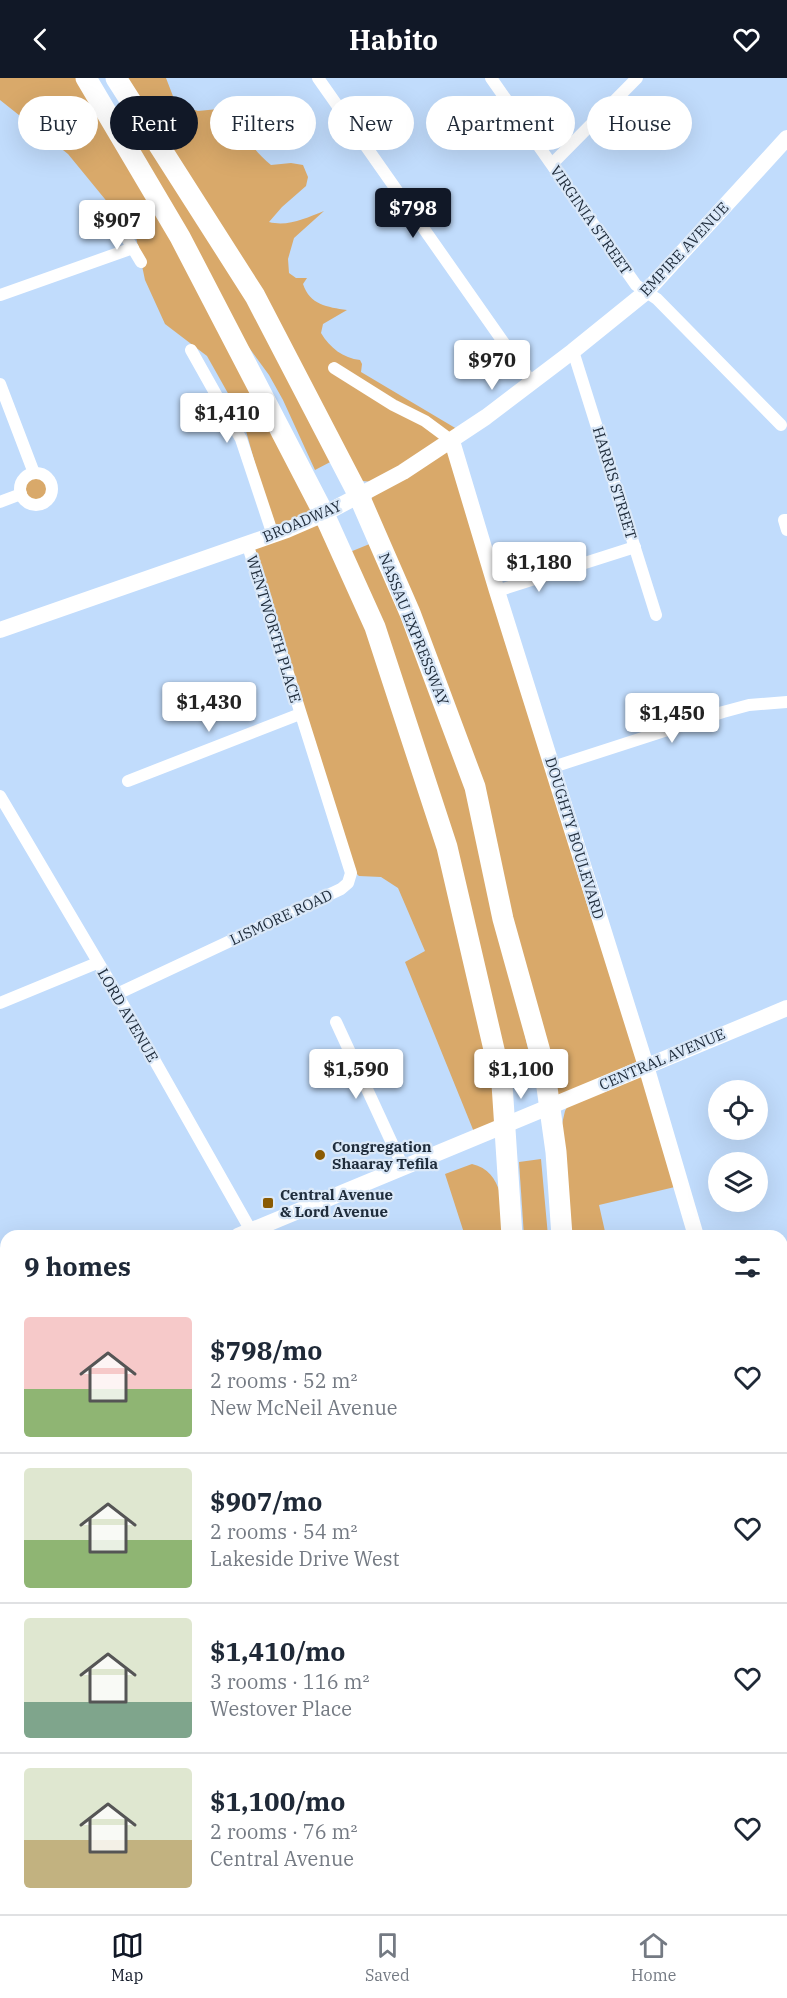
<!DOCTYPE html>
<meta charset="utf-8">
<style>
body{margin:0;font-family:"IBM Plex Serif",serif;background:#f6f6f7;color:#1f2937;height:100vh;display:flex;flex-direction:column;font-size:22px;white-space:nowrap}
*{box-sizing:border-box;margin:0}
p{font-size:20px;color:#747a83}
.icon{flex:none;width:33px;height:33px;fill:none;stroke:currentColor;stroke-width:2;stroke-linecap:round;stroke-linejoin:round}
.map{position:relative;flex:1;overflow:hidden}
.sheet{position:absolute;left:0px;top:1152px;width:788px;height:684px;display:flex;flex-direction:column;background:#fff;border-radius:18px 18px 0 0;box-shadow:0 6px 24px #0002}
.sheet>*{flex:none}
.banner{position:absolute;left:18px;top:18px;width:752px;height:54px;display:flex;gap:12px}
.tools{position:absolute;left:708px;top:1002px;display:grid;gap:12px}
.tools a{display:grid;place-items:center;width:60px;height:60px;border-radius:50%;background:#fff;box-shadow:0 6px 24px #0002;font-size:30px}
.price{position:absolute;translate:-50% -51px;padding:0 14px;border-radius:6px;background:#fff;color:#222;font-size:20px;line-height:39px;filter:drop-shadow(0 2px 3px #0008)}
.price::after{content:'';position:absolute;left:50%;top:36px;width:18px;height:14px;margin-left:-9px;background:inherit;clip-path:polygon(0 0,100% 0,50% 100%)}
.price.current{background:#111827;color:#fff}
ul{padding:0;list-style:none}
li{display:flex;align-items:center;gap:18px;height:150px;padding:0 24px}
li+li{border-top:2px solid #e0e1e3}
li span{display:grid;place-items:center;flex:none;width:168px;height:120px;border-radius:6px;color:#555}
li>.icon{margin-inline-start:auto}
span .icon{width:72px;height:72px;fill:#fffc;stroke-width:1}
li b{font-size:26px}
h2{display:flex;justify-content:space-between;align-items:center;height:72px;padding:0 24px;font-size:26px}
.tag{padding:0 21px;border-radius:27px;background:#fff;box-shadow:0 6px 24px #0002;font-size:21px;line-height:54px}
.tag.current{background:#111827;color:#fff}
header{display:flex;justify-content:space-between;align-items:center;height:78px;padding:0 24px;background:#111827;color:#fff;font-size:27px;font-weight:800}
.tabs{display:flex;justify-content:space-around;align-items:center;height:84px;border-top:2px solid #e0e1e3;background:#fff;font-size:16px;color:#747a83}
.tabs a{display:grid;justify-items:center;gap:3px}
.tabs .current{color:#111827}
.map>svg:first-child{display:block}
</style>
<header><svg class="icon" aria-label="back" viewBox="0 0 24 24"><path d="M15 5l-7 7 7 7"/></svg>Habito<svg class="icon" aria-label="heart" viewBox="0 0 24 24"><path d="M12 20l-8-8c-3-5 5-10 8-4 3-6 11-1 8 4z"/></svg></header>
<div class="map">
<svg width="787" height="1836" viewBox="0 0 787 1836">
<rect width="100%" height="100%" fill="#c1dcfc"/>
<g fill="#b0cef1">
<path d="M 787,1254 L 787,1329 L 782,1331 L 782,1257 Z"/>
<path d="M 782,1388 L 787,1388 L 786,1468 L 782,1452 Z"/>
</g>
<g fill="#d9a96a">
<path d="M 0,0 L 85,0 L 321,434 L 273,451 L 243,342 L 207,278 L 165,246 L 145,202 L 136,159 L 68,76 L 0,22 Z"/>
<path d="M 119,0 L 166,0 L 176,26 L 198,33 L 218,31 L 232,33 C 242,55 253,72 271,87 L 291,85 L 303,87 L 308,99 L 306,108 L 282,129 L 269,144 C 288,149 306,140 324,133 L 294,160 L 288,181 L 289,195 L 296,200 L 307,200 L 303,206 C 310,227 327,229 347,232 L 323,246 L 321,255 C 330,270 343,280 360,282 L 362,286 L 361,294 L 462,354 L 375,404 L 362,403 Z"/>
<path d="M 139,46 L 230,186 L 336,381 L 315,392 L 283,322 L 269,297 L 234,249 L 128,52 Z"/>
<path d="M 450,370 L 644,987 L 558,1019 L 477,711 L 370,425 L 373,417 Z"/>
<circle cx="36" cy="411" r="13"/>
<path d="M 315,447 L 321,448 L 372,550 L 442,764 L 490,984 L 497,1042 L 474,1054 L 405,884 L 425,873 L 398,810 L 381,799 L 359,798 L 354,793 L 254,469 Z"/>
<path d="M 372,465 L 438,618 L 485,776 L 532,989 L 500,999 L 486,923 L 345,476 Z"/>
<path d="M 644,990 L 679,1108 L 599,1127 L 606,1158 L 571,1158 L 562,1046 L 565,1033 L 569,1025 Z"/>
<path d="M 541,1081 L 548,1158 L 524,1158 L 519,1084 Z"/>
<path d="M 472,1086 C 504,1093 503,1132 507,1158 L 465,1158 L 445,1096 Z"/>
<path d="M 484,1830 L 709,1830 L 712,1836 L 496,1836 Z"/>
</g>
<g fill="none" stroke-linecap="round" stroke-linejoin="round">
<g stroke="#fff" stroke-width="12">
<path d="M 318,0 L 532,305"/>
<path d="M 491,0 L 636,207 L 657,221 L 781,347"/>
<path d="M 552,86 L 637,0"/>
<path d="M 119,147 L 141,184"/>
<path d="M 0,217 L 133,170"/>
<path d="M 191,272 L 241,361 L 273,457"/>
<path d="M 573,273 L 656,537"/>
<path d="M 334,290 L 393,327 L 425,343 L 452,363"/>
<path d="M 0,306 L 34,395"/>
<circle cx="36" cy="411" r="16"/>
<path d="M 0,424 L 21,416"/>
<path d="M 787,442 L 784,442 L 787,452"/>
<path d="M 497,513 L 635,469"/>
<path d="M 553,689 L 723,634 L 749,627 L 787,624"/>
<path d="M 128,703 L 300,636"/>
<path d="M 0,718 L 117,916 L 254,1158"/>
<path d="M 117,916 L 341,811 L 348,805 L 351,795 L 247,465"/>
<path d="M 0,925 L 97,885"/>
<path d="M 336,944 L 403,1089"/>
<path d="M 782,1245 L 787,1243"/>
<path d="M 0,1536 L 6,1533"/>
<path d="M 76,1836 L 77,1830"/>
</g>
<g stroke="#fff" stroke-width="16">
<path d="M 452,363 L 497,513 L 646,988 L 696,1158"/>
<path d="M 0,552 L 287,452 L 324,436 L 403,394 L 486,339 L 573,273 L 646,214 L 787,60"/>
<path d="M 238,1158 L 787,930"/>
<path d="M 0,1253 L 6,1251"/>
<path d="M 782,1485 L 787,1508"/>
<path d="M 0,1797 L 6,1798"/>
<path d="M 302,1830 L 367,1836"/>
</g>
<g stroke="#fff" stroke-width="21">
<path d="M 86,0 L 180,159 L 324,436 L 375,549 L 447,769 L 502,1006 L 512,1158"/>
<path d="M 116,0 L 255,218 L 359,418 L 410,535 L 475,709 L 503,841 L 544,988 L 556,1074 L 562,1158"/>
<path d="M 416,1836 L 418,1830"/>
<path d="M 467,1836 L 469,1830"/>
</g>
<g stroke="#4c5d71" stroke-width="4">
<path d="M 782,1367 L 787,1365"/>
<path d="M 782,1377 L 787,1375"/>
<path d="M 0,1641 L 6,1639"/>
</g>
</g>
<g fill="#8a5a01" stroke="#dae8f8" stroke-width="2">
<circle cx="320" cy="1077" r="6"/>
<rect x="262" y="1119" width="12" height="12" rx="3"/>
</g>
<g text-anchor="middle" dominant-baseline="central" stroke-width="4.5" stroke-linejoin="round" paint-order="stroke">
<g font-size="15" fill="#202d3c" stroke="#dae8f8">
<text transform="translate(591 142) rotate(55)">VIRGINIA STREET</text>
<text transform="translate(684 171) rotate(-47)">EMPIRE AVENUE</text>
<text transform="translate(615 405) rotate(73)">HARRIS STREET</text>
<text transform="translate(302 443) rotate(-23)">BROADWAY</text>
<text transform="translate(274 551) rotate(73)">WENTWORTH PLACE</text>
<text transform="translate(414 551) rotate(68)">NASSAU EXPRESSWAY</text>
<text transform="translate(575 760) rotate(73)">DOUGHTY BOULEVARD</text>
<text transform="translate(281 839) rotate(-25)">LISMORE ROAD</text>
<text transform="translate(128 937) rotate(60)">LORD AVENUE</text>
<text transform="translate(662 981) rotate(-23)">CENTRAL AVENUE</text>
</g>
<g font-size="15" font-weight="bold" fill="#202d3c" stroke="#dae8f8" text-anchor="start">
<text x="332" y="1068">Congregation<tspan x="332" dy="17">Shaaray Tefila</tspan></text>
<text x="280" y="1116">Central Avenue<tspan x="280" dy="17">&amp; Lord Avenue</tspan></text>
</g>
</g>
</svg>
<div class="tools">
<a><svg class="icon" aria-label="locate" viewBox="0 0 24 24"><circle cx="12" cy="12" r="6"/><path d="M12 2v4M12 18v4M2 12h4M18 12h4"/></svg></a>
<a><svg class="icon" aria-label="layers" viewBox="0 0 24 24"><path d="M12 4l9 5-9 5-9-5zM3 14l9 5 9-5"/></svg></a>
</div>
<b class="price current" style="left:413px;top:161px">$798</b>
<b class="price" style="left:117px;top:173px">$907</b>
<b class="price" style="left:492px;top:313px">$970</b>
<b class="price" style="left:227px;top:366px">$1,410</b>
<b class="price" style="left:539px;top:515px">$1,180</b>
<b class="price" style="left:209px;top:655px">$1,430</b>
<b class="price" style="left:672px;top:666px">$1,450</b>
<b class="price" style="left:356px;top:1022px">$1,590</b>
<b class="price" style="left:521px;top:1022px">$1,100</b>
<div class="banner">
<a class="tag">Buy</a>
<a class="tag current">Rent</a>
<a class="tag">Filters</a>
<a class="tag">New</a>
<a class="tag">Apartment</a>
<a class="tag">House</a>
</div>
<section class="sheet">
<h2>9 homes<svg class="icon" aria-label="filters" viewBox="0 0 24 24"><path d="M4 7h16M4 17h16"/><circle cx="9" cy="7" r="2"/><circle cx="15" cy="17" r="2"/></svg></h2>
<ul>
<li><span style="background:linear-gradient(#f6c9c9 60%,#8fb573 0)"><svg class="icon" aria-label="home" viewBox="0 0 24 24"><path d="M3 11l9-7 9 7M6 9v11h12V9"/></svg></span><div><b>$798/mo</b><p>2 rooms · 52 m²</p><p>New McNeil Avenue</p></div><svg class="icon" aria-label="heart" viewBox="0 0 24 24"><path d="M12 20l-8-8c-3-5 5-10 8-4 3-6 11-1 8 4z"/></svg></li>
<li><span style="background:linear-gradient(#dfe7d0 60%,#8fb573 0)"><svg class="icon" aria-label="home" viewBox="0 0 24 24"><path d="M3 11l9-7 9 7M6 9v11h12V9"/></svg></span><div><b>$907/mo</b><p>2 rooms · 54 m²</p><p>Lakeside Drive West</p></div><svg class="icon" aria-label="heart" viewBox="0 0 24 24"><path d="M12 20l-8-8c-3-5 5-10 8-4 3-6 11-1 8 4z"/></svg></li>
<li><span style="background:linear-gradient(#dfe7d0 70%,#7fa58c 0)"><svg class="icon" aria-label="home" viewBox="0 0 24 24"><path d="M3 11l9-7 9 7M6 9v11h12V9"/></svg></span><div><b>$1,410/mo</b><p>3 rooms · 116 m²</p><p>Westover Place</p></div><svg class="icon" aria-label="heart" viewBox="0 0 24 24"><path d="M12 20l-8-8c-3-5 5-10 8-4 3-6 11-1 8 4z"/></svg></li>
<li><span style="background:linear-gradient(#dfe7d0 60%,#c2b280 0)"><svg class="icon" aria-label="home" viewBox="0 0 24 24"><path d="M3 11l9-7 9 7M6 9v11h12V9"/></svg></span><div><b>$1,100/mo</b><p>2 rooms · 76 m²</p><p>Central Avenue</p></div><svg class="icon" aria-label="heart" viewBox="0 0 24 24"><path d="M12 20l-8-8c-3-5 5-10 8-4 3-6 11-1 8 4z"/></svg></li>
</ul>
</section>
</div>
<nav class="tabs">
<a class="current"><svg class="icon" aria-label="map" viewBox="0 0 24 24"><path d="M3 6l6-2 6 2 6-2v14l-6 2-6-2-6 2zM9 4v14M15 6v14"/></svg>Map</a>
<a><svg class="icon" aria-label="saved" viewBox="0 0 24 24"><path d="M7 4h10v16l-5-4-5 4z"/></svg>Saved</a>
<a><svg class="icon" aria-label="home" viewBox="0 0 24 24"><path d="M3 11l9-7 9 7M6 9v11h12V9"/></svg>Home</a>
</nav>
